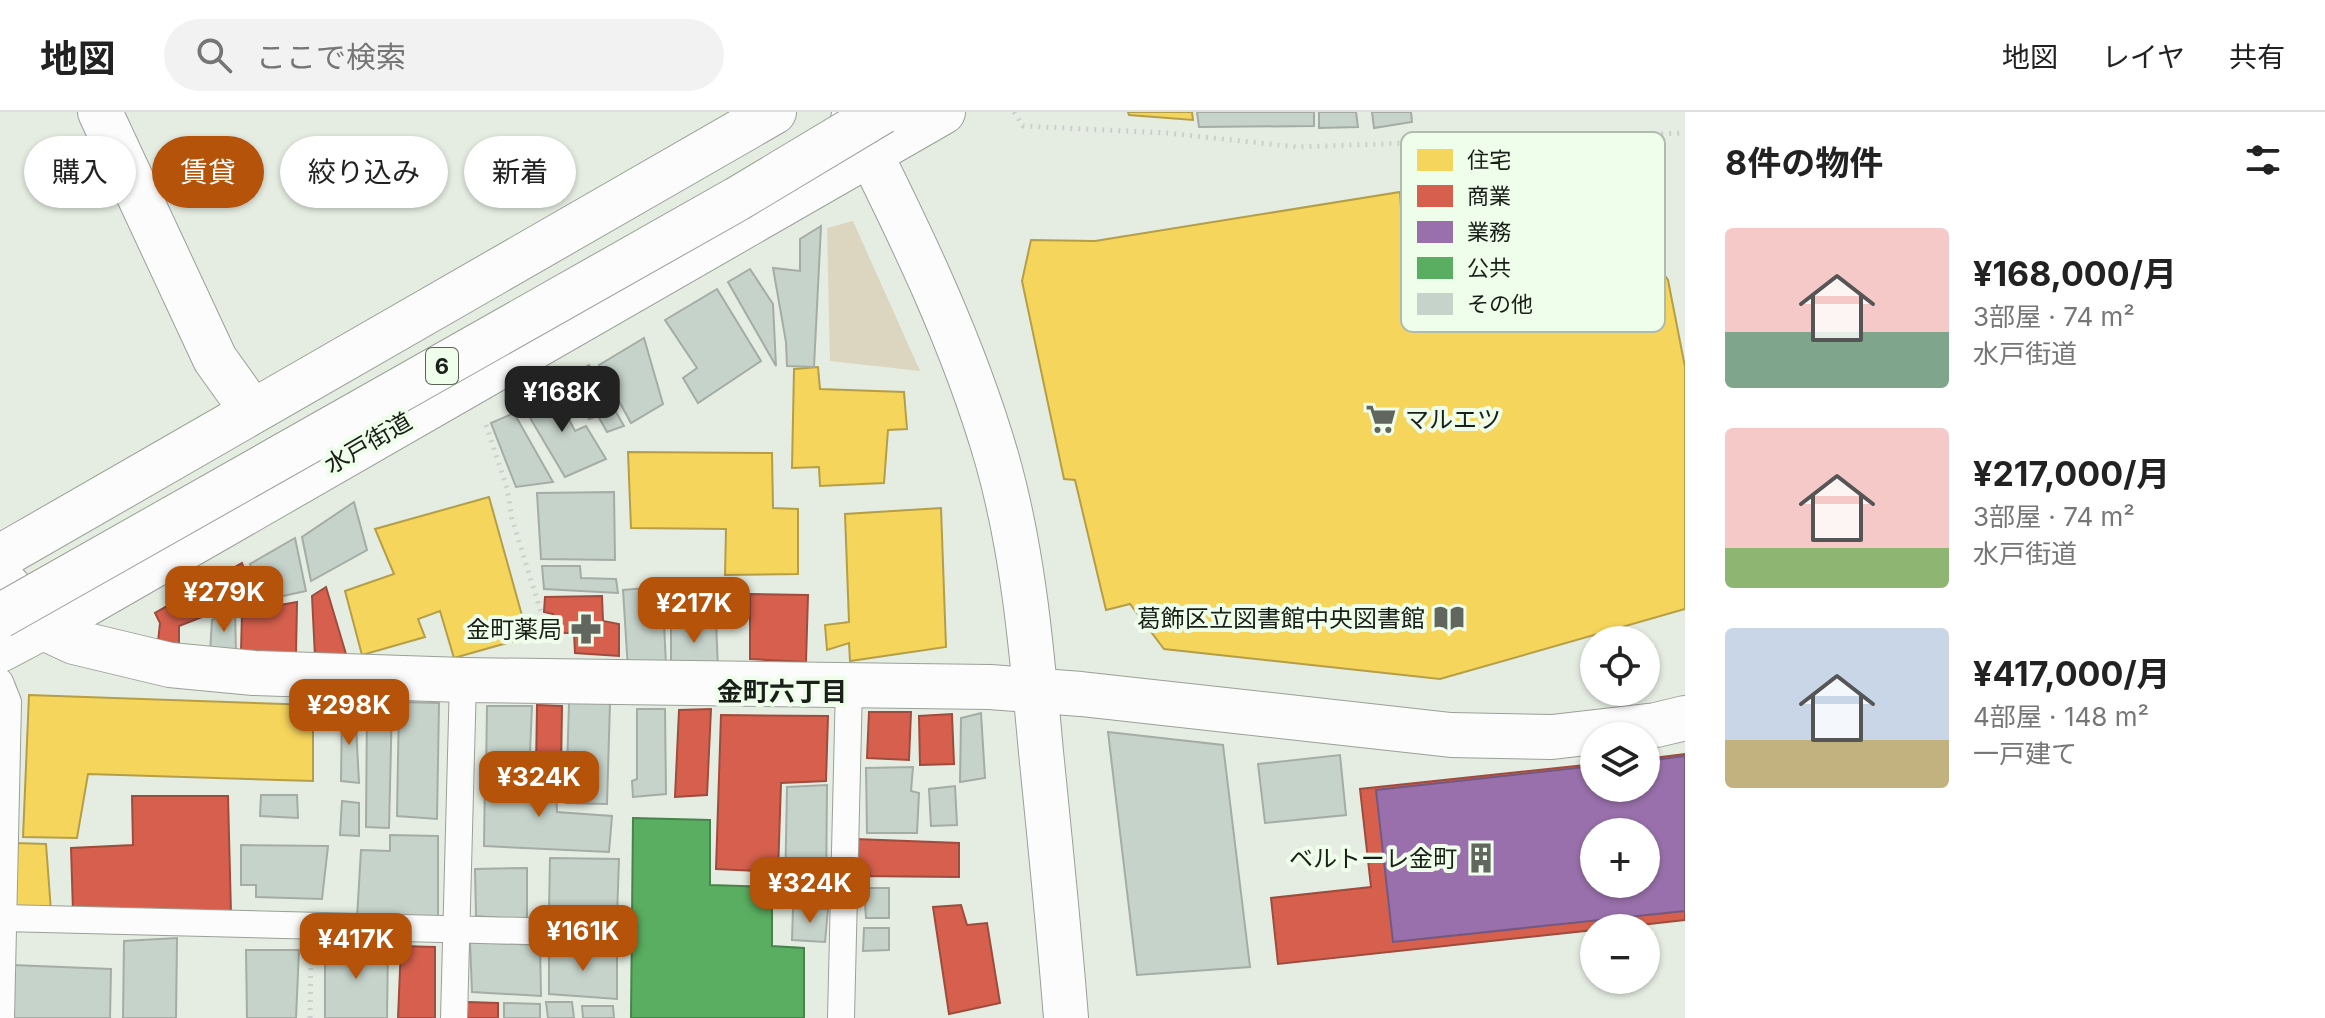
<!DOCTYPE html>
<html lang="ja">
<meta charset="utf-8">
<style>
body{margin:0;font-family:Inter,"Noto Sans JP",sans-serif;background:#f2f2f2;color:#222;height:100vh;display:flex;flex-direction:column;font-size:30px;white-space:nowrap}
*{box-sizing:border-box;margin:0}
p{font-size:26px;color:#767676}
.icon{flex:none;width:44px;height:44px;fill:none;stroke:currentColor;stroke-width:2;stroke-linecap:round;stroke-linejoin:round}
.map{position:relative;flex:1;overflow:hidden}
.details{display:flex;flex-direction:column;background:#fff;width:640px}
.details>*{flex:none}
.hud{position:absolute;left:24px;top:24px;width:760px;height:72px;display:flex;gap:16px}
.controls{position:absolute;left:1580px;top:514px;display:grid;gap:16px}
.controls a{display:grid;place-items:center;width:80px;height:80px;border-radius:50%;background:#fff;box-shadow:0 2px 6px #0004;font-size:40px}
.price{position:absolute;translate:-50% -68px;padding:0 18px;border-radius:16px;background:#b45309;color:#fff;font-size:26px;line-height:52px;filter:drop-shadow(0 2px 4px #0008)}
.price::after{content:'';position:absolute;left:50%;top:48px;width:24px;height:18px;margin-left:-12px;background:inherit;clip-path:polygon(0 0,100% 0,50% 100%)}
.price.active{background:#222;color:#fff}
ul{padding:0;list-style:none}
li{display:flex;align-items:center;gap:24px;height:200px;padding:0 40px}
li span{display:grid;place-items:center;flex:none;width:224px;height:160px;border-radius:8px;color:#555}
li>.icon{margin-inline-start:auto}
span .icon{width:96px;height:96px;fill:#fffc;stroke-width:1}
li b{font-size:34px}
h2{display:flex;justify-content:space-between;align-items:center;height:96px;padding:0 40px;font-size:34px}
.chip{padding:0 28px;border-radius:36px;background:#fff;box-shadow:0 2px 6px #0004;font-size:28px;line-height:72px}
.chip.active{background:#b45309;color:#fff}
header{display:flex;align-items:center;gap:48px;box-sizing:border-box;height:112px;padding:0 40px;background:#fff;border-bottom:2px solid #e0e0e0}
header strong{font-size:38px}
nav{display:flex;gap:44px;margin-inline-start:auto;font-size:28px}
.search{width:560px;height:72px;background:#f2f2f2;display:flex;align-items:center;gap:20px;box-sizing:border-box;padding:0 28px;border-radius:44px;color:#767676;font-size:30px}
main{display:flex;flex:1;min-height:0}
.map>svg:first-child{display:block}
</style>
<header>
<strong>地図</strong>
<div class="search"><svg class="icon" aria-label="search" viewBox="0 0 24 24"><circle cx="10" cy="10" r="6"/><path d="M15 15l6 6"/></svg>ここで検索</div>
<nav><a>地図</a><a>レイヤ</a><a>共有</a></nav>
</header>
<main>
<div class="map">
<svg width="1685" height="906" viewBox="0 0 1685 906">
<rect width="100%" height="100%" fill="#e5ede2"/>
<path fill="#dcd5bf" d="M 853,109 L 920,259 L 830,249 L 827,116 Z"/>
<g fill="#f6d55c" stroke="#b49e48" stroke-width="2">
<path d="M 1128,0 L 1192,0 L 1193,8 L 1129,3 Z"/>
<path d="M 1400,80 L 1402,112 L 1434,130 L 1539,113 L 1550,159 L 1646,137 L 1668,168 L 1685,255 L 1685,497 L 1440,567 L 1164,537 L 1130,492 L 1106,498 L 1075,368 L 1064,367 L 1022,169 L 1031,128 L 1095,129 Z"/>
<path d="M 818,255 L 820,277 L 904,280 L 907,317 L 888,318 L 884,371 L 820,374 L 819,355 L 792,356 L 794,257 Z"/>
<path d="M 628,340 L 772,341 L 773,396 L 798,397 L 798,462 L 725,463 L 726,417 L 631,416 Z"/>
<path d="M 489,385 L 528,525 L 454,546 L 440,499 L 418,507 L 425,525 L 362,543 L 345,479 L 394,462 L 375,417 Z"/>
<path d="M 941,396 L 946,535 L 850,549 L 849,531 L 827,538 L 825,513 L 849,510 L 845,402 Z"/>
<path d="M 29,583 L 313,593 L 313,669 L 88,662 L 77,726 L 23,725 Z"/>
<path d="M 15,731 L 46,732 L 51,799 L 12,798 Z"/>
</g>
<g fill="#d6604d" stroke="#9e4c3d" stroke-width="2" fill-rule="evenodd">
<path d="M 242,451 L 253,485 L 179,514 L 179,534 L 158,530 L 160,511 L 155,501 Z"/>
<path d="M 326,475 L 346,542 L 315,545 L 312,484 Z"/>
<path d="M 750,482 L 808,483 L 806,550 L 750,547 Z"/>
<path d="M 602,484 L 603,509 L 619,512 L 619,544 L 575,541 L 574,521 L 553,521 L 553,502 L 544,500 L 545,485 Z"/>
<path d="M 297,490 L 296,543 L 241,540 L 242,500 Z"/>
<path d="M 537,593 L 562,594 L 561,659 L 536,657 Z"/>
<path d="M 711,597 L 707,683 L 675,685 L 679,598 Z"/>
<path d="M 869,600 L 911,600 L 909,648 L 867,646 Z"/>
<path d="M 952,602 L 954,652 L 920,653 L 919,604 Z"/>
<path d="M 721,603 L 828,604 L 826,669 L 781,671 L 778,760 L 716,757 Z"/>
<path d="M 1685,642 L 1685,808 L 1614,816 L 1594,816 L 1594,818 L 1278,852 L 1271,786 L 1371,775 L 1360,677 L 1594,652 L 1594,676 L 1646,676 L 1646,647 ZM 1594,720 L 1646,720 L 1646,772 L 1594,772 Z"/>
<path d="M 132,684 L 228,684 L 231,802 L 73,799 L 71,736 L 133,733 Z"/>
<path d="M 855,727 L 959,731 L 959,765 L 855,764 Z"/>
<path d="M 961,793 L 967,813 L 987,811 L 1000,891 L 949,902 L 933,795 Z"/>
<path d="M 401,834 L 435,835 L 435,906 L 398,906 Z"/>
<path d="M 467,890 L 498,891 L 498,906 L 467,906 Z"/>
</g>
<path fill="#9970ab" stroke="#73587f" stroke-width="2" fill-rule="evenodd" d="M 1685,644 L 1685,799 L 1393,830 L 1376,678 L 1594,654 L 1594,676 L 1646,676 L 1646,649 ZM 1594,720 L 1646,720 L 1646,772 L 1594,772 Z"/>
<path fill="#5aae61" stroke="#47834b" stroke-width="2" d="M 633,706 L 710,708 L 710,773 L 772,775 L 772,834 L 804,836 L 804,906 L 631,906 Z"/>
<g fill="#c6d3ca" stroke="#a4aca5" stroke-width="2">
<path d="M 1197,0 L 1314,0 L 1314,14 L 1199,15 Z"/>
<path d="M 1319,0 L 1356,0 L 1358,15 L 1319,16 Z"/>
<path d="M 1372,0 L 1411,0 L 1412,10 L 1374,16 Z"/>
<path d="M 821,114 L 814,255 L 787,254 L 786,230 L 773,156 L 800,159 L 800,127 Z"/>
<path d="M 750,157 L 773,192 L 776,254 L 728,170 Z"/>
<path d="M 717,177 L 761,249 L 698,291 L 683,266 L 697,256 L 665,208 Z"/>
<path d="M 644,226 L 663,292 L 631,311 L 599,253 Z"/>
<path d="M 589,253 L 624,314 L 607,320 L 598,304 L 589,307 L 563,267 Z"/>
<path d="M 552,275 L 575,319 L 586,314 L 606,347 L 565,365 L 520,289 Z"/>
<path d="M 514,301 L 553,370 L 516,375 L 491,311 Z"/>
<path d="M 614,380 L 615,448 L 541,447 L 537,381 Z"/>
<path d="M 354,390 L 367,438 L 311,469 L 302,425 Z"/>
<path d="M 295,426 L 306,479 L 260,489 L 250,452 Z"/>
<path d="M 542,454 L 580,454 L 581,466 L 616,467 L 618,481 L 544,477 Z"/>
<path d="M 658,475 L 658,495 L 643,497 L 643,509 L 664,510 L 666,554 L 628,558 L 623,478 Z"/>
<path d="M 235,498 L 236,541 L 210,541 L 212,508 Z"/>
<path d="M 716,508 L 718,558 L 671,557 L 671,509 Z"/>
<path d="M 367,590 L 392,593 L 389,716 L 366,715 Z"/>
<path d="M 399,590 L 439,591 L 437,707 L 397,704 Z"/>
<path d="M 569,591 L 610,591 L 607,692 L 566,691 Z"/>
<path d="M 487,594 L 532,594 L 529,663 L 486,662 Z"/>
<path d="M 355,595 L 359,671 L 341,669 L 342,599 Z"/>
<path d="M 637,597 L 665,597 L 666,682 L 633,685 L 632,669 L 637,667 Z"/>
<path d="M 981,601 L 985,666 L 960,670 L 961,606 Z"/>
<path d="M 1108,620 L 1223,633 L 1250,855 L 1137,863 Z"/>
<path d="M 1340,643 L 1346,703 L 1265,711 L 1258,652 Z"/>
<path d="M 913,655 L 911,679 L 919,681 L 917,721 L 867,721 L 866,656 Z"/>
<path d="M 485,665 L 556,671 L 557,700 L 612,704 L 609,740 L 484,734 Z"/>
<path d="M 827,673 L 826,783 L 785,781 L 787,675 Z"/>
<path d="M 955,674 L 957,713 L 931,714 L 929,677 Z"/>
<path d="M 261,683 L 297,683 L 298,706 L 260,704 Z"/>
<path d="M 342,689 L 359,691 L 359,724 L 340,723 Z"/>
<path d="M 390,723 L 438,724 L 438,805 L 357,806 L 361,738 L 390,739 Z"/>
<path d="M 241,733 L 328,734 L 322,787 L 256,785 L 256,773 L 241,773 Z"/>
<path d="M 550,746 L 619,747 L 617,804 L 549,800 Z"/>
<path d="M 527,756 L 527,808 L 476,804 L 475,757 Z"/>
<path d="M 864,776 L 889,776 L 889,806 L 866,806 Z"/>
<path d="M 793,796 L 828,797 L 825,830 L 792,828 Z"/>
<path d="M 864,816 L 889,816 L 889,838 L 863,839 Z"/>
<path d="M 177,826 L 176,906 L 123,906 L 124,829 Z"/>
<path d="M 325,830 L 388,833 L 387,906 L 325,906 Z"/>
<path d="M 470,830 L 540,833 L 541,884 L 472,880 Z"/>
<path d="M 549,835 L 617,838 L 617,887 L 549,882 Z"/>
<path d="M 246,838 L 299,838 L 296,906 L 247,906 Z"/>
<path d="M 12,853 L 111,857 L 110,906 L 11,906 Z"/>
<path d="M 546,890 L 572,890 L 574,906 L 548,906 Z"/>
<path d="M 504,891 L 540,892 L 540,906 L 504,906 Z"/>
<path d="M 582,894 L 613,894 L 614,906 L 583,906 Z"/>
</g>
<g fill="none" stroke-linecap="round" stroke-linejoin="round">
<g stroke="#9aa098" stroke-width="28">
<g id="lane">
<path d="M 0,570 L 8,590 L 1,906"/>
<path d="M 3,806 L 605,821"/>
<path d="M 454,906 L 463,568"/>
<path d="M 841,906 L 849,573"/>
</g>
</g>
<g stroke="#9aa098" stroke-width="46">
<g id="street">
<path d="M 100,0 L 215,247 L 240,282"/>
<path d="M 44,516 L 74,530 L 170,553 L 254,561 L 463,568 L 990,575 L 1081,582 L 1451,623 L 1552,625 L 1656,613 L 1685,606"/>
</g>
</g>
<g stroke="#9aa098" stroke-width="46">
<g id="secondary">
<path d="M 853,7 C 908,117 963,229 997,347 C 1024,442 1032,542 1041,640 C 1050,729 1059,817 1066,906"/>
<path d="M 0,465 L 44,516"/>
</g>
</g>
<g stroke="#9aa098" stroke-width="46">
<g id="highway">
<path d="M 0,445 L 774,0"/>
<path d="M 0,538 L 83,494 L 943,0"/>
</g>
</g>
<g stroke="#cdcfcd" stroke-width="5" stroke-dasharray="2 6" stroke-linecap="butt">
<path d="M 1014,0 L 1023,14 L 1167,21 L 1297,35 L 1685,21"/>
<path d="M 486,313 L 507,376 L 512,407 L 549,526"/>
<path d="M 310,906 L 311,848"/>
</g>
<use href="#lane" stroke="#fbfcfb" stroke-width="26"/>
<use href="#street" stroke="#fbfcfb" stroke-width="44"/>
<use href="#secondary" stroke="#fbfcfb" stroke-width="44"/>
<use href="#highway" stroke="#fbfcfb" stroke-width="44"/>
<g stroke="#9aa098" stroke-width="46" stroke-linecap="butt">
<path id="highway-bridge" d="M 0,504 L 737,87 L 882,0"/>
</g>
<use href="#highway-bridge" stroke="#fbfcfb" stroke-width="44"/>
</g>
<defs>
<g id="supermarket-bare" transform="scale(2.4)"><path d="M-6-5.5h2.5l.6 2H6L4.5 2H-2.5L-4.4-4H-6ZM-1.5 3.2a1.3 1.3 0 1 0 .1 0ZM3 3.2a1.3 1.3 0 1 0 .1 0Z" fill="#61675f" stroke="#effeeb" stroke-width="2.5" paint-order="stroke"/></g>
<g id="library-bare" transform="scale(2.4)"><path d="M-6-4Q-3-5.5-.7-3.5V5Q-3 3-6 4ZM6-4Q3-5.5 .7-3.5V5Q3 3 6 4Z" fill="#61675f" stroke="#effeeb" stroke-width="2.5" paint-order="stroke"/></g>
<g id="pharmacy-bare" transform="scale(2.4)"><path d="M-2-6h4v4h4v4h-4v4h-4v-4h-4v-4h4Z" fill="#61675f" stroke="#effeeb" stroke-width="2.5" paint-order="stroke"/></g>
<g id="building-bare" transform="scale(2.4)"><path d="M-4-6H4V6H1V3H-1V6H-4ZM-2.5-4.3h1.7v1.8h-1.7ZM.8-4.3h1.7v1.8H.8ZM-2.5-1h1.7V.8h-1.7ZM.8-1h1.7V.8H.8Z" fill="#61675f" stroke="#effeeb" stroke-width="2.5" paint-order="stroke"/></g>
</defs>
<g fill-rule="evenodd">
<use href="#supermarket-bare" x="1381" y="307"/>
<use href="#library-bare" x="1449" y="506"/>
<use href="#pharmacy-bare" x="586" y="517"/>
<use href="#building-bare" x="1481" y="746"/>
</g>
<g text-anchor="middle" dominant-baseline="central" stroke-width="8" stroke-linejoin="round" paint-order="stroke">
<rect fill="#effeeb" stroke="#5a6258" stroke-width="2" x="426" y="236" width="32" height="36" rx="6"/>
<g font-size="22" font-weight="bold" fill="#1a1f19">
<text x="442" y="254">6</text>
</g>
<g font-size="24" fill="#1a1f19" stroke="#effeeb" text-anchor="end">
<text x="1405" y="307" text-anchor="start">マルエツ</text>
<text x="1425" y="506">葛飾区立図書館中央図書館</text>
<text x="562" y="517">金町薬局</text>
<text x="1457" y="746">ベルトーレ金町</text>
</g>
<g font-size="24" fill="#1a1f19" stroke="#effeeb">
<text transform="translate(368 331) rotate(-30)">水戸街道</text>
</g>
<g font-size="26" font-weight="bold" fill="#1a1f19" stroke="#effeeb">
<text x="782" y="579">金町六丁目</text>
</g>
</g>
<rect x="1401" y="20" width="264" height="200" rx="12" fill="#effeeb" stroke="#afbbac" stroke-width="2"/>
<rect x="1417" y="37" width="36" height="22" fill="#f6d55c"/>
<rect x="1417" y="73" width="36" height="22" fill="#d6604d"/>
<rect x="1417" y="109" width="36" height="22" fill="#9970ab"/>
<rect x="1417" y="145" width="36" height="22" fill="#5aae61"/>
<rect x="1417" y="181" width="36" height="22" fill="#c6d3ca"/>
<g font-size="22" fill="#1a1f19">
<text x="1467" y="56">住宅</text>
<text x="1467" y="92">商業</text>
<text x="1467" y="128">業務</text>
<text x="1467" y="164">公共</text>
<text x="1467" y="200">その他</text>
</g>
</svg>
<div class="controls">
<a><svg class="icon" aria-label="locate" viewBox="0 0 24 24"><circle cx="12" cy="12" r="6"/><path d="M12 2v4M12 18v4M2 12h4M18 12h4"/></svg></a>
<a><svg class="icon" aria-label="layers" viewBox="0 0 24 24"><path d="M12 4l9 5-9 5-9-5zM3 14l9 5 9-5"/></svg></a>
<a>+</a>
<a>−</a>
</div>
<b class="price active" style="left:562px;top:322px">¥168K</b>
<b class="price" style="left:224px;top:522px">¥279K</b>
<b class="price" style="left:694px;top:533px">¥217K</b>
<b class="price" style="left:349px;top:635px">¥298K</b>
<b class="price" style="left:539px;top:707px">¥324K</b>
<b class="price" style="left:810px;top:813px">¥324K</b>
<b class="price" style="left:583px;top:861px">¥161K</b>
<b class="price" style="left:356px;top:869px">¥417K</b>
<div class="hud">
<a class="chip">購入</a>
<a class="chip active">賃貸</a>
<a class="chip">絞り込み</a>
<a class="chip">新着</a>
</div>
</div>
<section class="details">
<h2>8件の物件<svg class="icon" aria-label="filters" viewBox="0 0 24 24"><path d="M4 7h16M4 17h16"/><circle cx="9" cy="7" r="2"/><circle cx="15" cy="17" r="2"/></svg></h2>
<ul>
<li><span style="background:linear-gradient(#f6c9c9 65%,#7fa58c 0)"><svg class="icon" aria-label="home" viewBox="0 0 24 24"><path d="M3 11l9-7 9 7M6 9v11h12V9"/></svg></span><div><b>¥168,000/月</b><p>3部屋 · 74 m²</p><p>水戸街道</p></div></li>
<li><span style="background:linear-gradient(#f6c9c9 75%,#8fb573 0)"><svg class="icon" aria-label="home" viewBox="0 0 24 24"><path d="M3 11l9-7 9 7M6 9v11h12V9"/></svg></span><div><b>¥217,000/月</b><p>3部屋 · 74 m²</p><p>水戸街道</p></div></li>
<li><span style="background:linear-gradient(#c9d6e8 70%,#c2b280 0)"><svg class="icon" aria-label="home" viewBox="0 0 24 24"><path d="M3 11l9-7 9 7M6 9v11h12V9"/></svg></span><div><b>¥417,000/月</b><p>4部屋 · 148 m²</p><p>一戸建て</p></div></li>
</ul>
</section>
</main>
